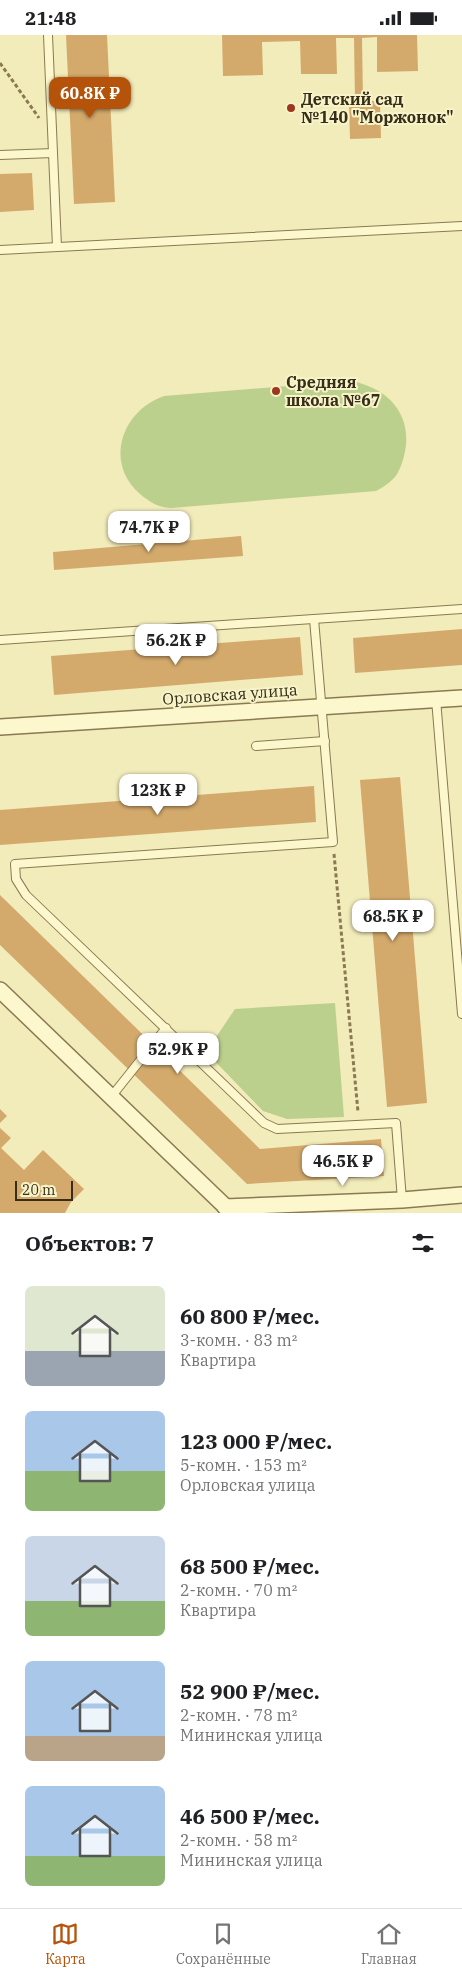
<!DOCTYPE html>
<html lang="ru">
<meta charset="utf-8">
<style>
body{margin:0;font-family:"IBM Plex Serif",serif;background:#f2f2f2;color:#202124;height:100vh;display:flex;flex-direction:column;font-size:19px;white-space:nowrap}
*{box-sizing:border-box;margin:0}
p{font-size:16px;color:#757577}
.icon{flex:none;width:28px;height:28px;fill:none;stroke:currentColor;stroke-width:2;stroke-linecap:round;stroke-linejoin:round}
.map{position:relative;height:1178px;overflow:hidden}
.sheet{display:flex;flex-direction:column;background:#fff;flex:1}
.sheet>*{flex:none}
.scale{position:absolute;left:15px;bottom:12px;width:58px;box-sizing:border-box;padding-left:5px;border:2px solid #372d19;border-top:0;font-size:14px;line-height:18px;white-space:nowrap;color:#372d19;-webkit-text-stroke:4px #f8f4ca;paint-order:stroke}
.price{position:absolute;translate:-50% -42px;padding:0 11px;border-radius:10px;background:#fff;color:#222;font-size:16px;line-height:32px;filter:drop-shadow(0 1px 2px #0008)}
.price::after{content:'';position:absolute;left:50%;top:30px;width:15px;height:11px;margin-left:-8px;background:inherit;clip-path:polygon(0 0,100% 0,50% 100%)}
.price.on{background:#b45309;color:#fff}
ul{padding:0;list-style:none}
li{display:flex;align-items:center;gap:15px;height:125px;padding:0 25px}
li span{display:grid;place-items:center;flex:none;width:140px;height:100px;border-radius:8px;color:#555}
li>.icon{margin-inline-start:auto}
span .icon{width:60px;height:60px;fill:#fffc;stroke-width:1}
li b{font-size:21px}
h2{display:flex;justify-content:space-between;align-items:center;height:60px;padding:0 25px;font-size:21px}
.status{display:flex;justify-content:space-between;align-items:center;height:35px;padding:0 25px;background:#fff;direction:ltr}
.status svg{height:14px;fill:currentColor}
.tabs{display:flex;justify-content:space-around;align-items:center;height:70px;border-top:1px solid #e0e0e0;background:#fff;font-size:14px;color:#757577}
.tabs a{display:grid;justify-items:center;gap:2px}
.tabs .on{color:#b45309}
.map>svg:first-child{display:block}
</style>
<div class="status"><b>21:48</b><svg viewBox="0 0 49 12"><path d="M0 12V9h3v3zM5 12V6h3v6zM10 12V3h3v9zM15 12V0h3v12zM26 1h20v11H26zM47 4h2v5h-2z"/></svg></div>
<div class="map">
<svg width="462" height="1178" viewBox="0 0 462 1178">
<rect width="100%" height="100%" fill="#f2ebba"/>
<g fill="#bcd08d">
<path d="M 351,346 C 389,353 414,381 404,421 C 399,440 394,446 376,456 L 171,473 C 157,472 151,468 140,459 C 104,428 121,376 164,361 Z"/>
<path d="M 335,968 L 344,1082 L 287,1084 L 263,1076 L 206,1017 L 235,974 Z"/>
</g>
<g fill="#d4aa6c">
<path d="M 66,0 L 107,0 L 115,167 L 74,169 Z"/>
<path d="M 222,0 L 417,0 L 418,36 L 377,37 L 377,2 L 362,3 L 363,66 L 380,66 L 381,103 L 350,104 L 349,66 L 355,66 L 354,3 L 336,3 L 337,39 L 301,39 L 300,6 L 262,7 L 263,40 L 223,41 Z"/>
<path d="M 32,138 L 34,175 L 0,177 L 0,139 Z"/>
<path d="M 241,501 L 243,521 L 54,535 L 53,517 Z"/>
<path d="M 462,594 L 462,630 L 355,638 L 353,603 Z"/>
<path d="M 300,602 L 303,640 L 54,660 L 51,621 Z"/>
<path d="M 400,742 L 427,1068 L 387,1072 L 360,745 Z"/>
<path d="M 314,751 L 316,787 L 0,810 L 0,775 Z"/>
<path d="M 0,860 L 260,1114 L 381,1104 L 384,1141 L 247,1149 L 0,910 Z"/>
<path d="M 0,1074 L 7,1081 L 0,1088 Z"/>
<path d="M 0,1093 L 11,1103 L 1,1113 L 24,1135 L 43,1115 L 84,1154 L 71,1167 L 65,1178 L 0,1178 Z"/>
</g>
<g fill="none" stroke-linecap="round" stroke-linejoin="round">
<g stroke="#8a7a53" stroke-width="10">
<g id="service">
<path d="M 53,118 L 57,212"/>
<path d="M 0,120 L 53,118 L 48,0"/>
<path d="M 0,215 L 462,191"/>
<path d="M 314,584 L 333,807 L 15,829 L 16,844 L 26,860 L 264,1088 L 277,1094 L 396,1088 L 402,1165"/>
<path d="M 0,605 L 462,574"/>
<path d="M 436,664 L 462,979"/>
<path d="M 256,711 L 325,706"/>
<path d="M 111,1062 L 166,993"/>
</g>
</g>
<g stroke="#8a7a53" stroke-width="18">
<g id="minor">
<path d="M 0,692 L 462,663"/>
<path d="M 0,955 L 232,1178"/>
<path d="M 225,1172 L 402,1165 L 462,1160"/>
</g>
</g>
<g stroke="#8a7a53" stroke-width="3" stroke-dasharray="4 2.5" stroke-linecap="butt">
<path d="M 0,28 L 39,83"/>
<path d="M 334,819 L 358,1077"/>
</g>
<use href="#service" stroke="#fcf7cd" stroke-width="8"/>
<use href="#minor" stroke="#fcf7cd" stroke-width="15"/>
</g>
<g fill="#9e351e" stroke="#f8f4ca" stroke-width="2">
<circle cx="291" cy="73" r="5"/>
<circle cx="276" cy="356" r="5"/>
</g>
<g text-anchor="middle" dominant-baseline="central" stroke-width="4" stroke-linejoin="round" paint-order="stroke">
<g font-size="16" font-weight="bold" fill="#372d19" stroke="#f8f4ca" text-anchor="start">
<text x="301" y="64">Детский сад<tspan x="301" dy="18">№140 "Моржонок"</tspan></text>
<text x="286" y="347">Средняя<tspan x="286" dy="18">школа №67</tspan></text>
</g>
<g font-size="16" fill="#372d19" stroke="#f8f4ca">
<text transform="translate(230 659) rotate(-4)">Орловская улица</text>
</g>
</g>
</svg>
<div class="scale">20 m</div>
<b class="price on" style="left:90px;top:84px">60.8K ₽</b>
<b class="price" style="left:149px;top:518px">74.7K ₽</b>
<b class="price" style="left:176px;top:631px">56.2K ₽</b>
<b class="price" style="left:158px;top:781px">123K ₽</b>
<b class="price" style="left:393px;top:907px">68.5K ₽</b>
<b class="price" style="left:178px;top:1040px">52.9K ₽</b>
<b class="price" style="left:343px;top:1152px">46.5K ₽</b>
</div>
<section class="sheet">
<h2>Объектов: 7<svg class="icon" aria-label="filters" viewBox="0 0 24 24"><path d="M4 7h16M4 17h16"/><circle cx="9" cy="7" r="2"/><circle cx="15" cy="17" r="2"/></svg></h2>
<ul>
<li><span style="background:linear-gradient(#dfe7d0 65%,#9aa5b1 0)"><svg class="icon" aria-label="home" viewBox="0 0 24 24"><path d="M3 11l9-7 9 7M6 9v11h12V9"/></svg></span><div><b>60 800 ₽/мес.</b><p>3-комн. · 83 m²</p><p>Квартира</p></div></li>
<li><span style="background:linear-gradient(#a9c7e8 60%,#8fb573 0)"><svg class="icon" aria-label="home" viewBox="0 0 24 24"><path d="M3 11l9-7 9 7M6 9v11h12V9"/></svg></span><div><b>123 000 ₽/мес.</b><p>5-комн. · 153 m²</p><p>Орловская улица</p></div></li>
<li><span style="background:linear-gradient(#c9d6e8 65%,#8fb573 0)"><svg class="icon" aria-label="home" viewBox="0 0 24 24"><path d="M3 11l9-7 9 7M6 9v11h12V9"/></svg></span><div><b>68 500 ₽/мес.</b><p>2-комн. · 70 m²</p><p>Квартира</p></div></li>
<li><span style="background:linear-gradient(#a9c7e8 75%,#b9a48a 0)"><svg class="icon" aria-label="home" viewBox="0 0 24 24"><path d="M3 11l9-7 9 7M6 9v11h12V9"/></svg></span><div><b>52 900 ₽/мес.</b><p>2-комн. · 78 m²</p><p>Мининская улица</p></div></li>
<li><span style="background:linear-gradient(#a9c7e8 70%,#8fb573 0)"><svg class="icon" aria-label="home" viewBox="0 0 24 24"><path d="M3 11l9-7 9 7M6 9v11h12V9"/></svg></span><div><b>46 500 ₽/мес.</b><p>2-комн. · 58 m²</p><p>Мининская улица</p></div></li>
</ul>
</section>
<nav class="tabs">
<a class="on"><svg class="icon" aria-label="map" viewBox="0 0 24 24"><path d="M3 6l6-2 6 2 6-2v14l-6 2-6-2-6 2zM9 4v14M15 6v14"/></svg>Карта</a>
<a><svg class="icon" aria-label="saved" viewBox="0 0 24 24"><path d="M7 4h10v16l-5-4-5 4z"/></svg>Сохранённые</a>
<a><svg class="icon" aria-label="home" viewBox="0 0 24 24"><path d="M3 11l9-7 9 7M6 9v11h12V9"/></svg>Главная</a>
</nav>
